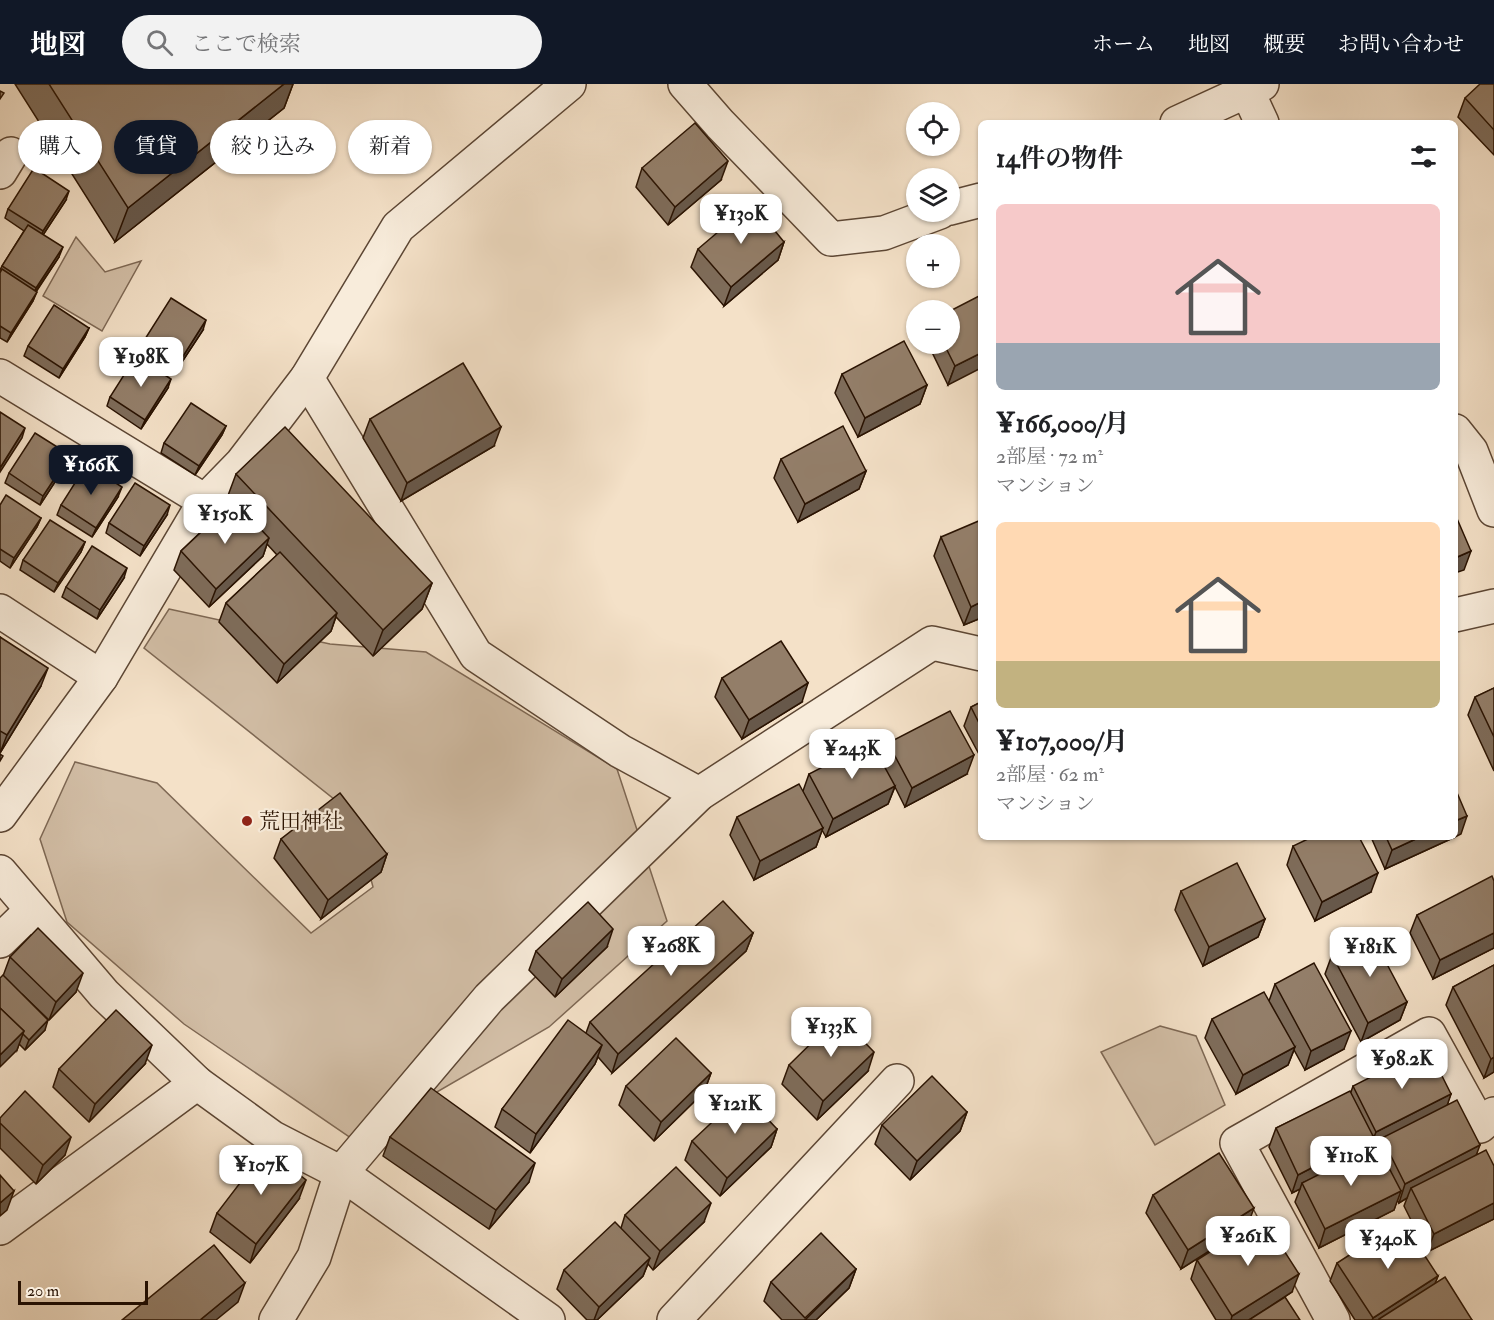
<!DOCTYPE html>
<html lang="ja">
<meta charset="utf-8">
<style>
body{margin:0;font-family:"IM FELL Double Pica","Noto Serif JP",serif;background:#f2f2f2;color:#202124;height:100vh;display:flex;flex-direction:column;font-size:22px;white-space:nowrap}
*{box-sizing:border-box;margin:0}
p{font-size:20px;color:#757577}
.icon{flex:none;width:33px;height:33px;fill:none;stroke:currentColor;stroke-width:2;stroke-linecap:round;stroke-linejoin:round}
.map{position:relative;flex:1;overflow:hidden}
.details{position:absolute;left:978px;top:36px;width:480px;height:720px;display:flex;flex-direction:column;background:#fff;border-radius:9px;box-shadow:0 2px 4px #0004}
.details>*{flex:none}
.guide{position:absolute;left:18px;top:36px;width:570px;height:54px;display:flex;gap:12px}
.controls{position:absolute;left:906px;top:18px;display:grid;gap:12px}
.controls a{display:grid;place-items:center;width:54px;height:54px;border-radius:50%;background:#fff;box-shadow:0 2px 4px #0004;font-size:30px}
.scale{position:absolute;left:18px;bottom:15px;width:130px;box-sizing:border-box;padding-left:6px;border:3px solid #2a1302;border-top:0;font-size:16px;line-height:21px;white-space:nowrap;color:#2a1302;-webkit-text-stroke:4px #f8ecdb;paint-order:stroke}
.price{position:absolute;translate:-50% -51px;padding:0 14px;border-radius:12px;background:#fff;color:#222;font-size:20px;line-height:39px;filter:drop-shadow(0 2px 3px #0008)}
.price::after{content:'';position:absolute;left:50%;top:36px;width:18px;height:14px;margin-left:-9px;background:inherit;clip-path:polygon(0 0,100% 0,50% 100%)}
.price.selected{background:#111827;color:#fff}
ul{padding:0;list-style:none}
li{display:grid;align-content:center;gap:12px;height:318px;padding:0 18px}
li span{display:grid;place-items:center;height:186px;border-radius:9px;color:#555}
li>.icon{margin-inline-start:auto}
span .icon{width:108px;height:108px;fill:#fffc;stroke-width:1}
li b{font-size:26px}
h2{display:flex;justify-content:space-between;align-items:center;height:72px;padding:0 18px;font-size:26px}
.tag{padding:0 21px;border-radius:27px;background:#fff;box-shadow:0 2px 4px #0004;font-size:21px;line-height:54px}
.tag.selected{background:#111827;color:#fff}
header{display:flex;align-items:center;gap:36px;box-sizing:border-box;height:84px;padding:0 30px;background:#111827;color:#fff}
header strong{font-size:28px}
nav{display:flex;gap:33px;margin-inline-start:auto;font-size:21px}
.search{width:420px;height:54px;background:#f2f2f2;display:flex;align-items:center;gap:15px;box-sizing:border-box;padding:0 21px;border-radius:33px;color:#757577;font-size:22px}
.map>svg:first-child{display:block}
</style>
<header>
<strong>地図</strong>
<div class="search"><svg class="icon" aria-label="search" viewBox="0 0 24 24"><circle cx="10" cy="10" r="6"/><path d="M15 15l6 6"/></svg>ここで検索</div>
<nav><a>ホーム</a><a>地図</a><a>概要</a><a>お問い合わせ</a></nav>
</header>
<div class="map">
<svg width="1494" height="1236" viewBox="0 0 1494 1236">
<rect width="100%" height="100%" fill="#f4e1c8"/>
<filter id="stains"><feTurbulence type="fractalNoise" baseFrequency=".00333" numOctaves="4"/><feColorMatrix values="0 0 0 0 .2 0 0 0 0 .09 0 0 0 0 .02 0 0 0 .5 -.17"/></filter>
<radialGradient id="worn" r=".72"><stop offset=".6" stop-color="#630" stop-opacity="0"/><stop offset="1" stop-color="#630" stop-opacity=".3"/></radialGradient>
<g fill="#d2bea6" stroke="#7e6854" stroke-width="1.5">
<path d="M 76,153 L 105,188 L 141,177 L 102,247 L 43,212 Z"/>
<path d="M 169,525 L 330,560 L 426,568 L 617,685 L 667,837 L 549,943 L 354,1056 L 184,940 L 67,838 L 40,755 L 75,678 L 157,699 L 311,849 L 373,803 L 354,731 L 144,564 Z"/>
<path d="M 1160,942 L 1196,952 L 1225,1021 L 1155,1061 L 1101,968 Z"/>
</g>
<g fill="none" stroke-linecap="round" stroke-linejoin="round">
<g stroke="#5c4634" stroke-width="36">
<g id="minor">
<path d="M 685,0 L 720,40 L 831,155 L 884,149 L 940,128"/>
<path d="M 1244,0 L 1262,39"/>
<path d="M 1177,39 L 1262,0"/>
<path d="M 0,88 L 11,70"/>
<path d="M 950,124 L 981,116"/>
<path d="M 0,292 L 205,417"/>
<path d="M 307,294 L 476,571 L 620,667 L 699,710"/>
<path d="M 1455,347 L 1471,367 L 1494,426"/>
<path d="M 0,527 L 101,593"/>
<path d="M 1455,531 L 1494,522"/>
<path d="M 0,731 L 101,593 L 205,417 L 242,379 L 307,294 L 398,143 L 569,0"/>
<path d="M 0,788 L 104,910 L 197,999 L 273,1054 L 341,1089 L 548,1236"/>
<path d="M 0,857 L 32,826"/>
<path d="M 0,1144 L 197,999"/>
<path d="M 276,1236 L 314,1173 L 341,1089 L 489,914 L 699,710 L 932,559 L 981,570"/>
<path d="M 674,1236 L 897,997"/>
<path d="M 1333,1236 L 1237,1059 L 1429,950 L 1480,1042 L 1494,1030"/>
</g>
</g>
<use href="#minor" stroke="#f8ecdb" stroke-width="33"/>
</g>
<g fill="#7e6c5a" stroke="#2a1302" stroke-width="1.5">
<path d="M 15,0 L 293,0 L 284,24 L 115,158 Z"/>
<path d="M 1494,0 L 1494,71 L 1458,33 L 1465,14 Z"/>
<path d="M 642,84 L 721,96 L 668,141 L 636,103 Z"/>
<path d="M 66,116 L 43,151 L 59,173 L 36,208 L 33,217 L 7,258 L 0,254 L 0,186 L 2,182 L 24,147 L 5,134 L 8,125 Z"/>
<path d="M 784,158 L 778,176 L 724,222 L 691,183 L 698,165 Z"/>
<path d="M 981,211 L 948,301 L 928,260 L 950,260 Z"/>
<path d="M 89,244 L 85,253 L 59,294 L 24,272 L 28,262 Z"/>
<path d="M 203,246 L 176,287 L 142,264 L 145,255 Z"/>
<path d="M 842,290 L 927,301 L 920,320 L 858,353 L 835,309 Z"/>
<path d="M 168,304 L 141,345 L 107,322 L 110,313 Z"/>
<path d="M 370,335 L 494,362 L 401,417 L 363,354 Z"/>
<path d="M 226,342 L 222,351 L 195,391 L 161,369 L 164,359 Z"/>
<path d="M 70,371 L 66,381 L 40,421 L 5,399 L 9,389 Z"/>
<path d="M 781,375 L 866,387 L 859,405 L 798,438 L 774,394 Z"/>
<path d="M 236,390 L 432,499 L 422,525 L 373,572 L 336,533 L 331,547 L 277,599 L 219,538 L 226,519 L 277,471 L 267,460 L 263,472 L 209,523 L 174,486 L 181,467 L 229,421 L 226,417 Z"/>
<path d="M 118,413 L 92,453 L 57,431 L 61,421 Z"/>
<path d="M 0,421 L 41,434 L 37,443 L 10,484 L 0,477 Z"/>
<path d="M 167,431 L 140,472 L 106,449 L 109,439 Z"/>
<path d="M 941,453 L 981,534 L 964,541 L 934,472 Z"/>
<path d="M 85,458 L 81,468 L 54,508 L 20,486 L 23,476 Z"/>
<path d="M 124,494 L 97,535 L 62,513 L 66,503 Z"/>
<path d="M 0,553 L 41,602 L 0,669 Z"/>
<path d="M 722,594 L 802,618 L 742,655 L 715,613 Z"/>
<path d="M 1494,604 L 1494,687 L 1468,631 L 1475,613 Z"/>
<path d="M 981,618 L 981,674 L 964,642 L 971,623 Z"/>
<path d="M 888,659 L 967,690 L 905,723 L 895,703 L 888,720 L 826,753 L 822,746 L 816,763 L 754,796 L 730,751 L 737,733 L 803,707 L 809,690 L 882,677 Z"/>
<path d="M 1371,753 L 1455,753 L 1385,785 Z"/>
<path d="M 281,755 L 387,770 L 381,788 L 321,835 L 274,774 Z"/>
<path d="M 1293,762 L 1371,808 L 1315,837 L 1287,781 Z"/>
<path d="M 1494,797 L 1494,864 L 1433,895 L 1410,849 L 1417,831 Z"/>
<path d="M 1181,807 L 1265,835 L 1258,853 L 1203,882 L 1175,826 Z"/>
<path d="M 753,849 L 746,867 L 612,989 L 598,973 L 595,980 L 530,1069 L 495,1043 L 502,1025 L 586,949 L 590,938 Z"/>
<path d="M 607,863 L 555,913 L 529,886 L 536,867 Z"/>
<path d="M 1332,871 L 1407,918 L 1400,936 L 1361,958 L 1325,890 Z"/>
<path d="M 10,873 L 76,908 L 49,936 L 22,910 L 45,946 L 25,966 L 19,960 L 17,966 L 3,892 Z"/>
<path d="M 1494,881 L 1494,988 L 1484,994 L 1446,921 L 1453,903 Z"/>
<path d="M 1275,900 L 1344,965 L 1305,986 L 1294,966 L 1288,981 L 1236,1010 L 1205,954 L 1212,935 L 1269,917 Z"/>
<path d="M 145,980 L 89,1038 L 53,1003 L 59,985 Z"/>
<path d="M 789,981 L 868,987 L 817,1036 L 782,1000 Z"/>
<path d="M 711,989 L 704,1008 L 654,1057 L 619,1021 L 626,1002 Z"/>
<path d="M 1353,1002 L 1451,1010 L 1447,1020 L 1477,1070 L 1494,1082 L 1494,1135 L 1427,1168 L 1404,1122 L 1407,1114 L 1399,1119 L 1397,1116 L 1394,1126 L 1319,1164 L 1295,1118 L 1300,1105 L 1292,1109 L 1269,1063 L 1276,1044 L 1351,1008 Z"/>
<path d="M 967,1028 L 960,1047 L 910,1096 L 875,1060 L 882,1041 Z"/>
<path d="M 0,1034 L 65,1071 L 36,1100 L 0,1064 Z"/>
<path d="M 777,1045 L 771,1063 L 720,1112 L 685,1076 L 692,1057 Z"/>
<path d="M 390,1053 L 529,1098 L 489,1145 L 383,1072 Z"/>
<path d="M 1153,1111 L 1247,1143 L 1181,1185 L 1146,1129 Z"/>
<path d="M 299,1115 L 250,1179 L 210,1148 L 217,1129 Z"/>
<path d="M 625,1131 L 704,1138 L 653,1186 L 648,1180 L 643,1192 L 597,1236 L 587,1236 L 557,1205 L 564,1186 L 621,1144 Z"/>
<path d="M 1197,1176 L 1292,1208 L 1249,1236 L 1216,1236 L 1191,1195 Z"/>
<path d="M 1337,1179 L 1438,1192 L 1435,1199 L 1472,1236 L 1355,1236 L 1330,1197 Z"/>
<path d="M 856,1185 L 849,1204 L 816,1236 L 782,1236 L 764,1217 L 771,1198 Z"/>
</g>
<g fill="#67584a" stroke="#2a1302" stroke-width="1.5">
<path d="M 284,0 L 293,0 L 284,24 L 115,158 L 128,124 Z"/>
<path d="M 728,77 L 721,96 L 668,141 L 675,123 Z"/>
<path d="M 69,107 L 66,116 L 39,157 L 43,147 Z"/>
<path d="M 784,158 L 778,176 L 724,222 L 731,203 Z"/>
<path d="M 63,163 L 59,173 L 32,213 L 36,204 Z"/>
<path d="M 37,208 L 33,217 L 7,258 L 11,249 Z"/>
<path d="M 206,236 L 203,246 L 176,287 L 180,277 Z"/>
<path d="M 89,244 L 85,253 L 59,294 L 63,285 Z"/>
<path d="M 981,269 L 981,284 L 948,301 L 955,282 Z"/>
<path d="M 171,295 L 168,304 L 141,345 L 145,336 Z"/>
<path d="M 927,301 L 920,320 L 858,353 L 865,334 Z"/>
<path d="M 226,342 L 222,351 L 195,391 L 199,382 Z"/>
<path d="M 501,343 L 494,362 L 401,417 L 407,399 Z"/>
<path d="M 25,344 L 22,354 L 0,388 L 0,384 Z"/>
<path d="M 70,371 L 66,381 L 40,421 L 43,412 Z"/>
<path d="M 866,387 L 859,405 L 798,438 L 805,420 Z"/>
<path d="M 122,403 L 118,413 L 92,453 L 96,444 Z"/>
<path d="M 170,421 L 167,431 L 140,472 L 144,462 Z"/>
<path d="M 41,434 L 37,443 L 10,484 L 14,474 Z"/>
<path d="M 269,454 L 263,472 L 209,523 L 216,505 Z"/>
<path d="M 85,458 L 81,468 L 54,508 L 58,499 Z"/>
<path d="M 1471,467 L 1464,486 L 1455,489 L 1455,474 Z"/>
<path d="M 127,484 L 124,494 L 97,535 L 100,526 Z"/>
<path d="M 432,499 L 422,525 L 373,572 L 383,546 Z"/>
<path d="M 981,518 L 981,534 L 964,541 L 971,523 Z"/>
<path d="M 337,529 L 331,547 L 277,599 L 284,580 Z"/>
<path d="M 48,584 L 41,602 L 0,669 L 7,651 Z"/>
<path d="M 808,599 L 802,618 L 742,655 L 749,636 Z"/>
<path d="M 974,671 L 967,690 L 905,723 L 912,704 Z"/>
<path d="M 895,702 L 888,720 L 826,753 L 833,735 Z"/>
<path d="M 1467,732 L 1461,750 L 1455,753 L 1455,737 Z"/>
<path d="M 823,744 L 816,763 L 754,796 L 760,777 Z"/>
<path d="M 1420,753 L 1455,753 L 1385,785 L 1392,766 Z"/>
<path d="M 387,770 L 381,788 L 321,835 L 328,816 Z"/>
<path d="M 1378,789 L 1371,808 L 1315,837 L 1322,818 Z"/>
<path d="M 1265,835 L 1258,853 L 1203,882 L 1209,863 Z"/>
<path d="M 613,845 L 607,863 L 555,913 L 562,895 Z"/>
<path d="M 753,849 L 746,867 L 612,989 L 618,970 Z"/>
<path d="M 1494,849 L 1494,864 L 1433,895 L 1440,876 Z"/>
<path d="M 83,889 L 76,908 L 49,936 L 56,918 Z"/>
<path d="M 1407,918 L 1400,936 L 1361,958 L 1368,939 Z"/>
<path d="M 48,936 L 45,946 L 25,966 L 29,956 Z"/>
<path d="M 24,947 L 17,966 L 0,983 L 0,971 Z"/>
<path d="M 1351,947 L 1344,965 L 1305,986 L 1311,967 Z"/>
<path d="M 152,961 L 145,980 L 89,1038 L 95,1020 Z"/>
<path d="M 602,961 L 595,980 L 530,1069 L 536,1050 Z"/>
<path d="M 1295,963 L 1288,981 L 1236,1010 L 1243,991 Z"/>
<path d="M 874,968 L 868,987 L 817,1036 L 823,1017 Z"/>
<path d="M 1494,973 L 1494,988 L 1484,994 L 1491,975 Z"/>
<path d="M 711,989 L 704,1008 L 654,1057 L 661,1038 Z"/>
<path d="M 1451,1010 L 1445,1028 L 1382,1054 L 1379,1062 L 1369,1066 L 1376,1048 Z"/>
<path d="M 967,1028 L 960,1047 L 910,1096 L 917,1077 Z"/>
<path d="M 777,1045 L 771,1063 L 720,1112 L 727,1094 Z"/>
<path d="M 1373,1052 L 1366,1071 L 1302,1099 L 1300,1105 L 1292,1109 L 1298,1091 Z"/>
<path d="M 71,1053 L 65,1071 L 36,1100 L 43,1081 Z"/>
<path d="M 1480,1061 L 1473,1080 L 1411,1104 L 1407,1114 L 1399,1119 L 1405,1100 Z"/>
<path d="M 535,1079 L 529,1098 L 489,1145 L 496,1126 Z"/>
<path d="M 306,1096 L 299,1115 L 250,1179 L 256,1160 Z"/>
<path d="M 14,1107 L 7,1126 L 0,1132 L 0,1119 Z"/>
<path d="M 1401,1107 L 1394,1126 L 1319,1164 L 1325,1145 Z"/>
<path d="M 711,1119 L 704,1138 L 653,1186 L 660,1167 Z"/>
<path d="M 1494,1119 L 1494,1135 L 1427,1168 L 1434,1150 Z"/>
<path d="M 1254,1124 L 1247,1143 L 1181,1185 L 1188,1166 Z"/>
<path d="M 650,1174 L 643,1192 L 597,1236 L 594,1236 L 599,1223 Z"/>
<path d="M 856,1185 L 849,1204 L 816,1236 L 805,1236 Z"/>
<path d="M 1299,1190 L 1292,1208 L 1249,1236 L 1231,1236 L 1232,1232 Z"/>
<path d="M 1438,1192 L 1431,1210 L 1378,1236 L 1372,1236 L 1373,1234 Z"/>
<path d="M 245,1199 L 238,1218 L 216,1236 L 200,1236 Z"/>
</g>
<g fill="#937e69" stroke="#2a1302" stroke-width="1.5">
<path d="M 49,0 L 284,0 L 128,124 Z"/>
<path d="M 1480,0 L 1494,0 L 1494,46 L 1465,14 Z"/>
<path d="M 0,7 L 4,9 L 0,15 Z"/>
<path d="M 695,39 L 728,77 L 675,123 L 642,84 Z"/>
<path d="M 34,84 L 69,107 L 43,147 L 8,125 Z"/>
<path d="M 752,119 L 784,158 L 731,203 L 698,165 Z"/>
<path d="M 28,141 L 63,163 L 36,204 L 2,182 Z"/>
<path d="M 2,185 L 37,208 L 11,249 L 0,242 L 0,189 Z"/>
<path d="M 981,211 L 981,269 L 955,282 L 944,260 L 950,260 L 950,227 Z"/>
<path d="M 171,214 L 206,236 L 180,277 L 145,255 Z"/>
<path d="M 54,221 L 89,244 L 63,285 L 28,262 Z"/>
<path d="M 904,257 L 927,301 L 865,334 L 842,290 Z"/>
<path d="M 136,272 L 171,295 L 145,336 L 110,313 Z"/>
<path d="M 463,279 L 501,343 L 407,399 L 370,335 Z"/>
<path d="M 191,319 L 226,342 L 199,382 L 164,359 Z"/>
<path d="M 0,328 L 25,344 L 0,384 Z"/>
<path d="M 843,342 L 866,387 L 805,420 L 781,375 Z"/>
<path d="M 285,343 L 432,499 L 383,546 L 236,390 Z"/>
<path d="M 35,349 L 70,371 L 43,412 L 9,389 Z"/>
<path d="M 87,380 L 122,403 L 96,444 L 61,421 Z"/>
<path d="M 135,399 L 170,421 L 144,462 L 109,439 Z"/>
<path d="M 6,411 L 41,434 L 14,474 L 0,465 L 0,421 Z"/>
<path d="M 234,417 L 269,454 L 216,505 L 181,467 Z"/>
<path d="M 1455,430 L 1471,467 L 1455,474 Z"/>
<path d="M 50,436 L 85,458 L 58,499 L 23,476 Z"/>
<path d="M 981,436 L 981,518 L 971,523 L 941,453 Z"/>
<path d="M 92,462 L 127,484 L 100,526 L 66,503 Z"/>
<path d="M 280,468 L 337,529 L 284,580 L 226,519 Z"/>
<path d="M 0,553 L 48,584 L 7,651 L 0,647 Z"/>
<path d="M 781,557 L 808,599 L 749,636 L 722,594 Z"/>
<path d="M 1494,604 L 1494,653 L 1475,613 Z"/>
<path d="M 981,618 L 981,643 L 971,623 Z"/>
<path d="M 950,627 L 974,671 L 912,704 L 888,659 Z"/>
<path d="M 871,658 L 895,702 L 833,735 L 809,690 Z"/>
<path d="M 0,670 L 3,672 L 0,677 Z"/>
<path d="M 799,700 L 823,744 L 760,777 L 737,733 Z"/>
<path d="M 1455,704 L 1467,732 L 1455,737 Z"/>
<path d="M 340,709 L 387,770 L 328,816 L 281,755 Z"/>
<path d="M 1312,753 L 1359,753 L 1378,789 L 1322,818 L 1293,762 Z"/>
<path d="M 1386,753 L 1420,753 L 1392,766 Z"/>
<path d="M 1237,779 L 1265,835 L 1209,863 L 1181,807 Z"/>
<path d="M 1492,792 L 1494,797 L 1494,849 L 1440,876 L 1417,831 Z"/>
<path d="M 723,817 L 753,849 L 618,970 L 590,938 Z"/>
<path d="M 588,818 L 613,845 L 562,895 L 536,867 Z"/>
<path d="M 38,844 L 83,889 L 56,918 L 10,873 Z"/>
<path d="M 1371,850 L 1407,918 L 1368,939 L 1332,871 Z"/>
<path d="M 1314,879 L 1351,947 L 1311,967 L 1275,900 Z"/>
<path d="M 1494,881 L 1494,973 L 1491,975 L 1453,903 Z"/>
<path d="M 3,891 L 48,936 L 29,956 L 23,950 L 24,947 L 0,924 L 0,894 Z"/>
<path d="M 1264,908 L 1295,963 L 1243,991 L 1212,935 Z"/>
<path d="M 0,924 L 24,947 L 0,971 Z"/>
<path d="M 116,926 L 152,961 L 95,1020 L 59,985 Z"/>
<path d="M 839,932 L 874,968 L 823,1017 L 789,981 Z"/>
<path d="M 568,936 L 602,961 L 536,1050 L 502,1025 Z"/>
<path d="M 676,954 L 711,989 L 661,1038 L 626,1002 Z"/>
<path d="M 1428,964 L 1451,1010 L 1376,1048 L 1353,1002 Z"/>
<path d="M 932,992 L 967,1028 L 917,1077 L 882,1041 Z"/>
<path d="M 431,1004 L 535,1079 L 496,1126 L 390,1053 Z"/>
<path d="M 25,1007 L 71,1053 L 43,1081 L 0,1039 L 0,1034 Z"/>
<path d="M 1350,1007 L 1373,1052 L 1298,1091 L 1276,1044 Z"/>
<path d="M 743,1009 L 777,1045 L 727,1094 L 692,1057 Z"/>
<path d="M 1457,1016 L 1480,1061 L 1405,1100 L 1382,1054 Z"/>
<path d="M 1377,1061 L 1401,1107 L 1325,1145 L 1302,1099 Z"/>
<path d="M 266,1065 L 306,1096 L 256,1160 L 217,1129 Z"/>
<path d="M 1486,1066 L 1494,1082 L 1494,1119 L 1434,1150 L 1411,1104 Z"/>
<path d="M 1219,1069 L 1254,1124 L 1188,1166 L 1153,1111 Z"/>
<path d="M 676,1083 L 711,1119 L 660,1167 L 625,1131 Z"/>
<path d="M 0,1091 L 14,1107 L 0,1119 Z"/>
<path d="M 1263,1134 L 1299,1190 L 1232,1232 L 1197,1176 Z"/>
<path d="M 1402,1137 L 1438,1192 L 1373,1234 L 1337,1179 Z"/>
<path d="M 615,1138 L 650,1174 L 599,1223 L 564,1186 Z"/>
<path d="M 821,1149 L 856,1185 L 805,1234 L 771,1198 Z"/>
<path d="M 214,1161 L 245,1199 L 200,1236 L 122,1236 Z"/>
<path d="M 1445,1193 L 1472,1236 L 1379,1236 L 1379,1235 Z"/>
<path d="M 1285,1213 L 1300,1236 L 1249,1236 Z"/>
</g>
<circle fill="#8f2418" stroke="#f8ecdb" stroke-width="2" cx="247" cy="737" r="6"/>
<g text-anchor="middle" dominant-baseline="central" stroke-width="4.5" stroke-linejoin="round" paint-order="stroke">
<g font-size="21" fill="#2a1302" stroke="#f8ecdb" text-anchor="start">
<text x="259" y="737">荒田神社</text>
</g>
</g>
<rect width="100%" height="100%" filter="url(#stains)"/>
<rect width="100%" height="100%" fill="url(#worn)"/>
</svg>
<div class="controls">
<a><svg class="icon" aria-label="locate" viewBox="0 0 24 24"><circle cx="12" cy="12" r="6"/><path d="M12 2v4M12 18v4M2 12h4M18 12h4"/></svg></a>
<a><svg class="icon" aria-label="layers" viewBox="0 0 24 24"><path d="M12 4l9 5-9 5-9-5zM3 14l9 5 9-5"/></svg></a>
<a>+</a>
<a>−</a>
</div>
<div class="scale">20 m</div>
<b class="price" style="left:741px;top:161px">¥130K</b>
<b class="price" style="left:141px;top:304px">¥198K</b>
<b class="price selected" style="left:91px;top:412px">¥166K</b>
<b class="price" style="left:225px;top:461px">¥150K</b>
<b class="price" style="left:852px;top:696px">¥243K</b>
<b class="price" style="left:671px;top:893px">¥268K</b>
<b class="price" style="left:1370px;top:894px">¥181K</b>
<b class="price" style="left:831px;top:974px">¥133K</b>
<b class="price" style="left:1402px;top:1006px">¥98.2K</b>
<b class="price" style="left:735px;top:1051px">¥121K</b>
<b class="price" style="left:1351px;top:1103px">¥110K</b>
<b class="price" style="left:261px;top:1112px">¥107K</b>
<b class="price" style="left:1248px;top:1183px">¥261K</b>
<b class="price" style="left:1388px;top:1186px">¥340K</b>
<div class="guide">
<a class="tag">購入</a>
<a class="tag selected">賃貸</a>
<a class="tag">絞り込み</a>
<a class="tag">新着</a>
</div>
<section class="details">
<h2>14件の物件<svg class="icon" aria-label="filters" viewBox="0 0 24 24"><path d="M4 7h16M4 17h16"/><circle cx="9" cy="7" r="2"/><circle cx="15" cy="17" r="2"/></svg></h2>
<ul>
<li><span style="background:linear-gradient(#f6c9c9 75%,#9aa5b1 0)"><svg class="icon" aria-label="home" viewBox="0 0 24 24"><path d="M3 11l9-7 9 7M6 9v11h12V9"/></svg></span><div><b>¥166,000/月</b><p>2部屋 · 72 m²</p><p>マンション</p></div></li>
<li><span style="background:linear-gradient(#ffd9b3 75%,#c2b280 0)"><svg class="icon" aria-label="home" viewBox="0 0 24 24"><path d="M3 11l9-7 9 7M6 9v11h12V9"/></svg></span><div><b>¥107,000/月</b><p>2部屋 · 62 m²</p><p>マンション</p></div></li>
</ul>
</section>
</div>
